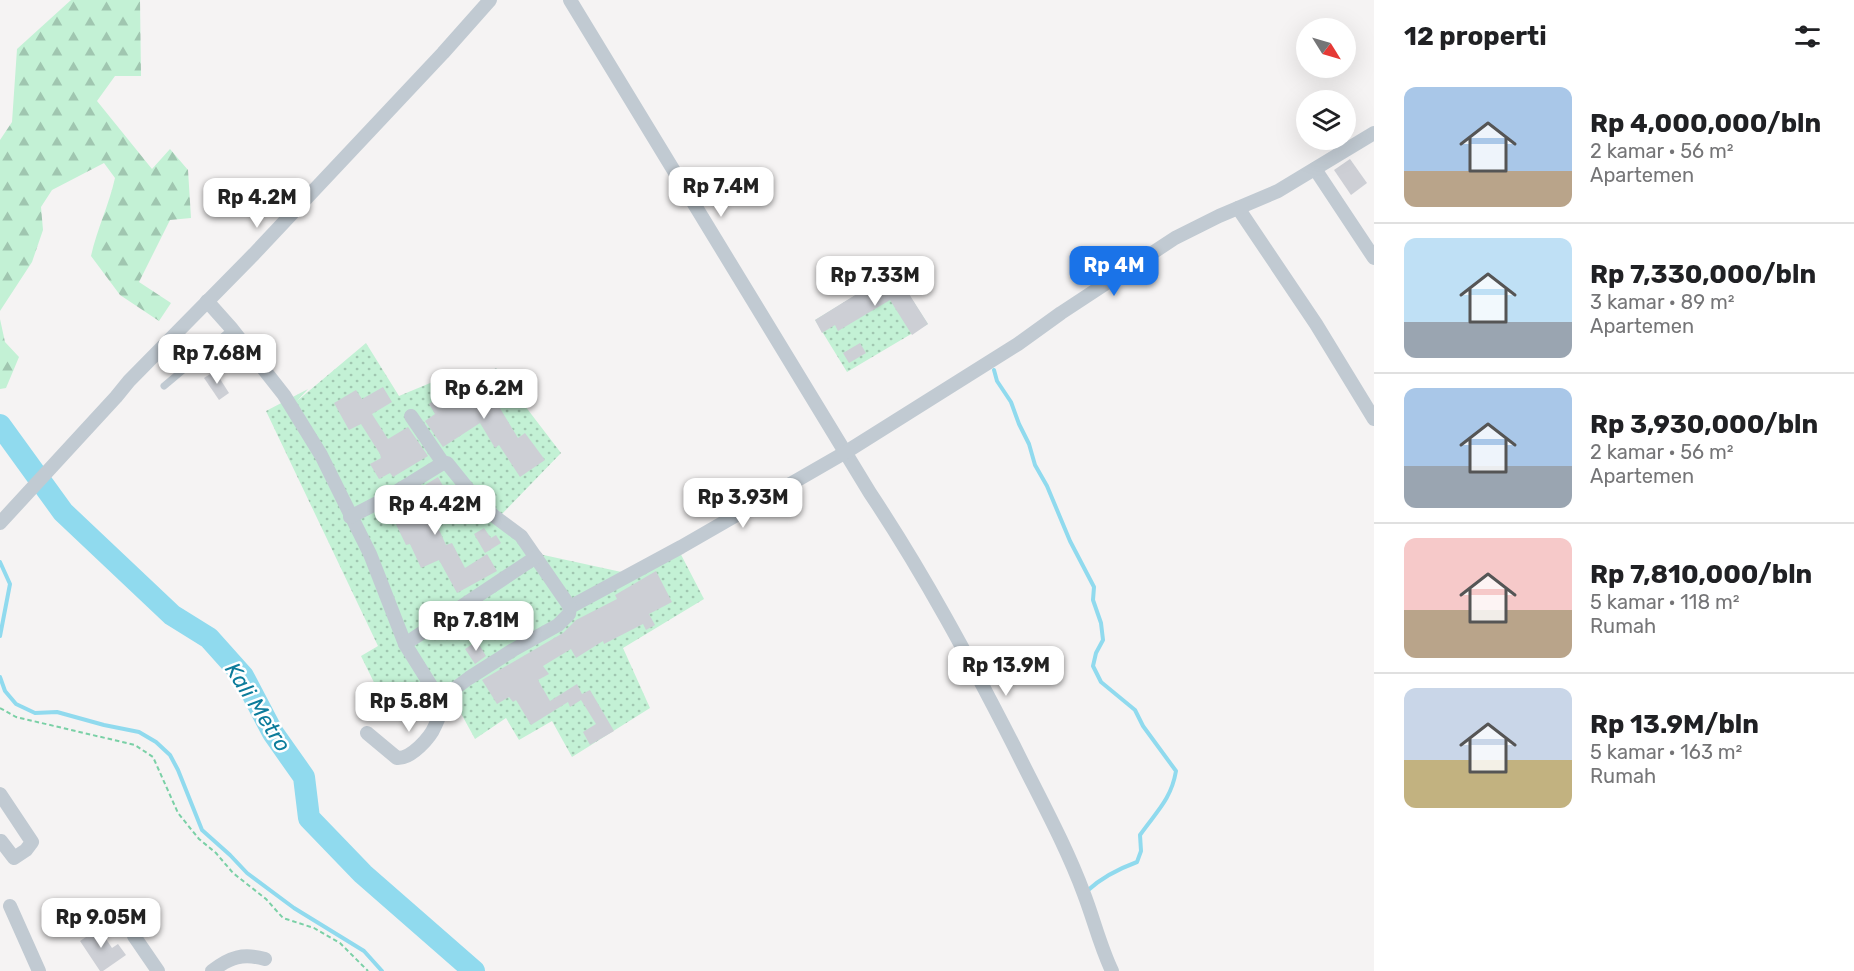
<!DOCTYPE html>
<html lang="id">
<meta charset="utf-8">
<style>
body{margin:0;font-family:Rubik,sans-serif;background:#f6f6f6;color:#202124;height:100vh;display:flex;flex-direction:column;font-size:22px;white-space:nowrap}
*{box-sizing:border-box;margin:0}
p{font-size:20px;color:#757577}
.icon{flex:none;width:33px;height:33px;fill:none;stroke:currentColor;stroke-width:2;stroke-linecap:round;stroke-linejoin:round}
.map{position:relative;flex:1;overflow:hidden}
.panel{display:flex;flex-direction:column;background:#fff;width:480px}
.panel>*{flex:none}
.needle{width:39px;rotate:127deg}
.fabs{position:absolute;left:1296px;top:18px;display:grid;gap:12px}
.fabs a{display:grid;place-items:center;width:60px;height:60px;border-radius:50%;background:#fff;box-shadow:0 6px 24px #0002;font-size:30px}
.price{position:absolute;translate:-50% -51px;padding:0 14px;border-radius:12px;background:#fff;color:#222;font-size:20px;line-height:39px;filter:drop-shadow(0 2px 3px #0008)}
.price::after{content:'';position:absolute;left:50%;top:36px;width:18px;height:14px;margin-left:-9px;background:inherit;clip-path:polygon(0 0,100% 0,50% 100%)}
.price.selected{background:#1a73e8;color:#fff}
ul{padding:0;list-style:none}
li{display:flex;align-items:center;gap:18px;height:150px;padding:0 30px}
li+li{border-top:2px solid #e0e0e0}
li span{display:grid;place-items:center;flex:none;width:168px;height:120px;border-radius:12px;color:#555}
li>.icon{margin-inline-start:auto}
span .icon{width:72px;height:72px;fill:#fffc;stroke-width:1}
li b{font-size:26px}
h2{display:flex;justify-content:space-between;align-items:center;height:72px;padding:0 30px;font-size:26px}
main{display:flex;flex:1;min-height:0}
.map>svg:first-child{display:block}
</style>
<main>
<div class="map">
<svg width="1374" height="971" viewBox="0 0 1374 971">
<defs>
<pattern id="forest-firs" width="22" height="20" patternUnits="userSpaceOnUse" patternTransform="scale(1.5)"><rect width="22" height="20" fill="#c3f1d5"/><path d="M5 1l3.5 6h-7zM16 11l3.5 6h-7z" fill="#a0c6b0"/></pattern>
<pattern id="park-dots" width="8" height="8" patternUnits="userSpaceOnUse" patternTransform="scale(1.5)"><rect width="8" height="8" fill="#c3f1d5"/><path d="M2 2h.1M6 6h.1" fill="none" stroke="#a0c6b0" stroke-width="1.8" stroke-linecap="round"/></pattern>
</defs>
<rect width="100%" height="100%" fill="#f5f3f3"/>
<g fill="url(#forest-firs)">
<path d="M 71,0 L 140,0 L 141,76 L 115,76 L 97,101 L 152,169 L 170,149 L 188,170 L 191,218 L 170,220 L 139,282 L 171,303 L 159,321 L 120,295 L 91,256 C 97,229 109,205 115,178 L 104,163 L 52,190 L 41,207 L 43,230 L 32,262 L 0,311 L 0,140 L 12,122 L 17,49 Z"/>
<path d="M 0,319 L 5,342 L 19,357 L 6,388 L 0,389 Z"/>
</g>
<g fill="url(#park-dots)">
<path d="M 902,267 L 911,282 L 904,287 L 928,324 L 847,372 L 815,320 Z"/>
<path d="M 366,343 L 399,396 L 435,381 L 447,397 L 460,392 L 496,368 L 561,453 L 499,517 L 539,554 L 626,573 L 675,543 L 704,599 L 623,648 L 650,708 L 572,757 L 552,721 L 519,740 L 506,718 L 475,739 L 445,684 L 391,717 L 361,656 L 378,646 L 266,411 L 308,389 L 297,401 Z"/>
</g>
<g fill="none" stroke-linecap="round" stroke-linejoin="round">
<g stroke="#90daee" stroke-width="4">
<path d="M 994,370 L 997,381 L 1011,402 L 1019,424 L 1029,444 L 1035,465 L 1047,486 L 1070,541 L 1094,587 L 1093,600 L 1101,623 L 1103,640 L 1096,653 L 1093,666 L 1101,682 L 1135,710 L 1143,726 L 1176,771 C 1171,800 1156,812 1140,835 L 1141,851 L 1137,862 C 1118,869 1102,877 1087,891"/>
<path d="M 0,562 L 10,584 L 0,636"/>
<path d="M 0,677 L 5,691 L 16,704 L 35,713 L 57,712 L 104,725 L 139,732 L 156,742 L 170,755 L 178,770 L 202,830 L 230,855 L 247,873 L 294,908 L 364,951 L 382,971"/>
</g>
<path stroke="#90daee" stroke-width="22" d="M 0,425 L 63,512 L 172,615 L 209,638 L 243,676 L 273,733 L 304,777 L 309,818 L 363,874 L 474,971"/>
</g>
<g fill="#cdcfd5">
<path d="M 1350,159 L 1367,183 L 1351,195 L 1334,170 Z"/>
<path d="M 889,274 L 898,290 L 904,286 L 928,324 L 912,335 L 890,300 L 838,331 L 835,325 L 822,333 L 815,320 Z"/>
<path d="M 860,343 L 866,353 L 849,363 L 843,353 Z"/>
<path d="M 496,368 L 513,395 L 498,405 L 518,438 L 525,433 L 545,460 L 520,477 L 499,445 L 495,448 L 480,423 L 443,447 L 425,421 L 435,414 L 429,404 L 444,394 L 447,400 Z"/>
<path d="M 215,371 L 229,393 L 219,400 L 204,378 Z"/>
<path d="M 383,387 L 392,402 L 372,414 L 388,439 L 408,427 L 428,456 L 393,477 L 390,473 L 379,479 L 370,464 L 381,458 L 380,454 L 361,424 L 349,430 L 334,403 L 356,390 L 362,399 Z"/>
<path d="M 438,477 L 451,500 L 431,512 L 446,545 L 452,543 L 465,568 L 487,554 L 497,571 L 457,593 L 439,560 L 421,568 L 410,544 L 406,545 L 388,508 Z"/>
<path d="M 484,528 L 491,538 L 496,535 L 501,543 L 485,553 L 474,534 Z"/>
<path d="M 656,571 L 672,602 L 649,614 L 655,625 L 646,630 L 643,624 L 604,644 L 603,641 L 576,658 L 571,649 L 543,666 L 549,674 L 538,680 L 550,701 L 577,684 L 582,694 L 590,690 L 614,731 L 590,745 L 583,732 L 596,724 L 581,700 L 570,707 L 568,702 L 531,725 L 516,700 L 513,702 L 509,697 L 497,704 L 482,680 L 563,633 L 576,620 L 617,599 L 615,595 Z"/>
<path d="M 477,641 L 486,656 L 475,664 L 465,649 Z"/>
<path d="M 96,924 L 112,948 L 118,944 L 126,955 L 103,971 L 100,971 L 80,941 L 86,937 L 84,933 Z"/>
</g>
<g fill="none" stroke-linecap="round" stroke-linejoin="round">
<path stroke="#7ad0a6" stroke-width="2" stroke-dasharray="4.5 3" stroke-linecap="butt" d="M 0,708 L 16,717 L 135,745 L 153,757 L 178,813 L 199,839 L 216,853 L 233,873 L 266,899 L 283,918 L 314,928 L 340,943 L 368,971"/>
<path stroke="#c1cad2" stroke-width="7" d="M 164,386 L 232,329"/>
<g stroke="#c1cad2" stroke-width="14">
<path d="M 570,0 L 870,493 C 924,574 970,660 1014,746 C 1038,795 1065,843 1084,894 C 1094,920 1100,946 1112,971"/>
<path d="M 1315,169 L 1374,258"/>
<path d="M 1238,208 L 1316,324 L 1374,419"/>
<path d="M 207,301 L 232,329 L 284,395 L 321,455 L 370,554 L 405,644 L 438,697 L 442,698 L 469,678 L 513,650 L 558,625 L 569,614 L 570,607 L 681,547 L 846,452 L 1018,344 L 1061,313 L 1175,238 L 1219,216 L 1278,191 L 1374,133"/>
<path d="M 411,416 L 443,463"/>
<path d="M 350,517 L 383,500 L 443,463 L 447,463 L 476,499 L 494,516 L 521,536 L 570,607"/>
<path d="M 0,523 L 116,397 L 129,381 L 254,254 L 443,53 L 490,0"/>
<path d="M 405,644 L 536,557"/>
<path d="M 367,733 L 397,758 C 411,759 430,738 435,726 C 440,717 441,708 442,698"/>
<path d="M 0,794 L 32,842 L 26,850 L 14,858 L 1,841"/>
<path d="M 10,906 L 39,971"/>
<path d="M 134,936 L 158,971"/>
<path d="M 212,971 C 230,957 243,953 265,959"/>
</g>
</g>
<g text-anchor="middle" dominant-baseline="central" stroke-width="5" stroke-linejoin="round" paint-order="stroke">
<g font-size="22" font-style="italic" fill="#0c7c9b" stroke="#fff">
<text transform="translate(258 707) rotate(57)">Kali Metro</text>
</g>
</g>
</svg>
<div class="fabs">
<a><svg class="needle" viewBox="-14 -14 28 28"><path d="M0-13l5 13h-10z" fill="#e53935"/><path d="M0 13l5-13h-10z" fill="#757577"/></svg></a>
<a><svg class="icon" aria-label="layers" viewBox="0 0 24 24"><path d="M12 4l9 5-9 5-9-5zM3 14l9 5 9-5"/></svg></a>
</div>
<b class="price" style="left:721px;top:218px">Rp 7.4M</b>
<b class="price" style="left:257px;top:229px">Rp 4.2M</b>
<b class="price selected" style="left:1114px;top:297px">Rp 4M</b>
<b class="price" style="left:875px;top:307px">Rp 7.33M</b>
<b class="price" style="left:217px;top:385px">Rp 7.68M</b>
<b class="price" style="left:484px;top:420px">Rp 6.2M</b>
<b class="price" style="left:743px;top:529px">Rp 3.93M</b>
<b class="price" style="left:435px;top:536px">Rp 4.42M</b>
<b class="price" style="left:476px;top:652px">Rp 7.81M</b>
<b class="price" style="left:1006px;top:697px">Rp 13.9M</b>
<b class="price" style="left:409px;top:733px">Rp 5.8M</b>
<b class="price" style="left:101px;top:949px">Rp 9.05M</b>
</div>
<section class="panel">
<h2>12 properti<svg class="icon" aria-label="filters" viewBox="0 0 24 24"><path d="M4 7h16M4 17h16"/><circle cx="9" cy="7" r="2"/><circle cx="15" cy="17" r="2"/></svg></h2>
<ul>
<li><span style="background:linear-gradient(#a9c7e8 70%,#b9a48a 0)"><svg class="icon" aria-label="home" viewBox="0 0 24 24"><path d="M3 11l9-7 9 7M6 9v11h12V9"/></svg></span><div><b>Rp 4,000,000/bln</b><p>2 kamar · 56 m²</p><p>Apartemen</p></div></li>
<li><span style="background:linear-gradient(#bfe0f5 70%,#9aa5b1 0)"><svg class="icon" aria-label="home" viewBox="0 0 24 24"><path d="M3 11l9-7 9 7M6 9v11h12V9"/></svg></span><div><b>Rp 7,330,000/bln</b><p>3 kamar · 89 m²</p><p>Apartemen</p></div></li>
<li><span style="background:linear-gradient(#a9c7e8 65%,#9aa5b1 0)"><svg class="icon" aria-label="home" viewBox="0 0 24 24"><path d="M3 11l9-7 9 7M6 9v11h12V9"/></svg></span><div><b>Rp 3,930,000/bln</b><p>2 kamar · 56 m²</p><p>Apartemen</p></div></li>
<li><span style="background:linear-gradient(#f6c9c9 60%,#b9a48a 0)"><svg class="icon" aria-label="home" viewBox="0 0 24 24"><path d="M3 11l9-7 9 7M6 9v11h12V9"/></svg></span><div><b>Rp 7,810,000/bln</b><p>5 kamar · 118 m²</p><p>Rumah</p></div></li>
<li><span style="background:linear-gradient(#c9d6e8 60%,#c2b280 0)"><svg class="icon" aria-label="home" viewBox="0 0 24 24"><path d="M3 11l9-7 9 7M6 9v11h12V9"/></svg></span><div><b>Rp 13.9M/bln</b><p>5 kamar · 163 m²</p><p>Rumah</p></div></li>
</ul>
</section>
</main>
